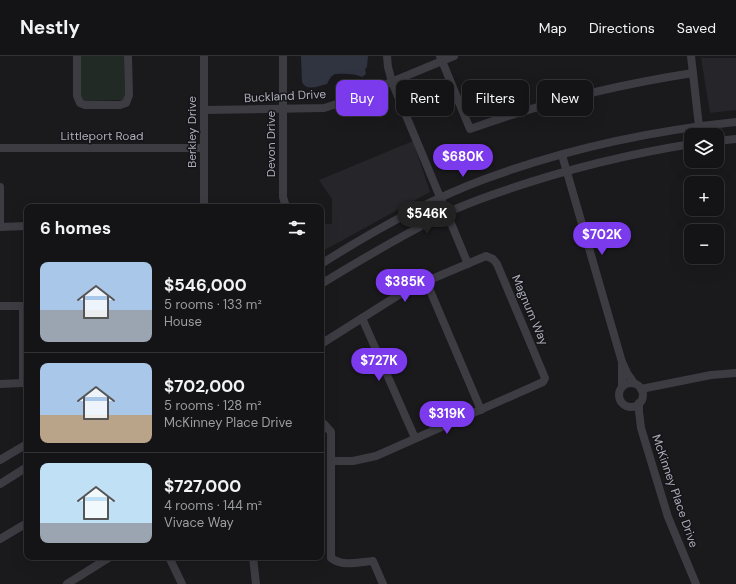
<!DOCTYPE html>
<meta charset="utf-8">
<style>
body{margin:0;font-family:"DM Sans",sans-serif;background:#1d1c1e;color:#f1f3f6;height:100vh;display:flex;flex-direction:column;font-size:15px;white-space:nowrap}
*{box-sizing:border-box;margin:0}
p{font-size:13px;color:#9d9ea0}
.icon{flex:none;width:22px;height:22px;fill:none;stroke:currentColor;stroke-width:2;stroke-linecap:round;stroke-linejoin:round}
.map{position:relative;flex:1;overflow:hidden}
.panel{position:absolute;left:24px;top:148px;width:300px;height:356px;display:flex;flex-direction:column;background:#141315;border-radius:8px;box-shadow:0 4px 16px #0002,0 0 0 1px #333234}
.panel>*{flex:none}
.hud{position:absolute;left:336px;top:24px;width:340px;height:36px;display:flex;gap:8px}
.tools{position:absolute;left:684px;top:72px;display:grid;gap:8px}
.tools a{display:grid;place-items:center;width:40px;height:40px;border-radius:8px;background:#141315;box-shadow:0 4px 16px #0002,0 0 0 1px #333234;font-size:20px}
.price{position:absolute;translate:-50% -34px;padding:0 9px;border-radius:14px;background:#7c3aed;color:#fff;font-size:13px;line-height:26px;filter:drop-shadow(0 1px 2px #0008)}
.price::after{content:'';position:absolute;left:50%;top:24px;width:12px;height:9px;margin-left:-6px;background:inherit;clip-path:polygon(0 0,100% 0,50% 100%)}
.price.active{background:#222;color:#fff}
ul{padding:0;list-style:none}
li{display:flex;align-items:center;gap:12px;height:100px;padding:0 16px}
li+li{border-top:1px solid #333234}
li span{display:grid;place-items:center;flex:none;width:112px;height:80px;border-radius:8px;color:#555}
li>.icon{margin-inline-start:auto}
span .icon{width:48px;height:48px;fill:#fffc;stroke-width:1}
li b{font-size:17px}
h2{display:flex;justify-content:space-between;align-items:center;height:48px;padding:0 16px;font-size:17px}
.pill{padding:0 14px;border-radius:8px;background:#141315;box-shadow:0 4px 16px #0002,0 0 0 1px #333234;font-size:14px;line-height:36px}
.pill.active{background:#7c3aed;color:#fff}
header{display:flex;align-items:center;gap:24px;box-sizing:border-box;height:56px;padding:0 20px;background:#141315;border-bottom:1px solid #333234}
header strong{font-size:19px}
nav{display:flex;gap:22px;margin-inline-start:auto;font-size:14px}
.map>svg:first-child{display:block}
</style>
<header>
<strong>Nestly</strong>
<nav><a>Map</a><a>Directions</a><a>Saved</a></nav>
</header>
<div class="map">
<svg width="736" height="528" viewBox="0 0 736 528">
<rect width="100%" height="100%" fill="#1a191c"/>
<g fill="#262529">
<path d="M 701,2 L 736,2 L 736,54 L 710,57 Z"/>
<path d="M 413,85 L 430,136 L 321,196 L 321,168 L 332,168 L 332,143 L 319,124 Z"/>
</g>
<path fill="#212a24" d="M 80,0 L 124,0 L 125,39 L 123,44 L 86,45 L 82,44 L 80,39 Z"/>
<path fill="#2f3440" d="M 301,0 L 368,0 L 367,11 L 365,13 L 366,18 L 362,21 C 358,18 341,17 336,18 C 331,19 329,24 327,28 C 318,30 307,36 302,26 Z"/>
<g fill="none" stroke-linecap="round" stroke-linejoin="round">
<g stroke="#3d3c43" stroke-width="8">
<path d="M 77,0 L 77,40 L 80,47 L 85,49 L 120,49 L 126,47 L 129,39 L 128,0"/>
<path d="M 204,0 L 204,151"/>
<path d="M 283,0 L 283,141 L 286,151"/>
<path d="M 387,0 L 388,11 L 392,26 L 468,208"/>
<path d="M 440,0 L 470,73 C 545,46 615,29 693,17"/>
<path d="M 691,0 L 700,79"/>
<path d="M 204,54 L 324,52 L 343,46 L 454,0"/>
<path d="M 717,85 L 736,83"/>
<path d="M 0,92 L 204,92"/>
<path d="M 562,99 L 622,306 L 627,317 L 634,327"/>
<path d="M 0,131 L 0,171"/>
<path d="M 0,171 L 27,170"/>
<path d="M 321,208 C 373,175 428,144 485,123 C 566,93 650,75 736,66"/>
<path d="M 426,225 L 481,354"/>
<path d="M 321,228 C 362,203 404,178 447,157 C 467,147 488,140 509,133 C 568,113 629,98 691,88"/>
<path d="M 0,250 L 26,250"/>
<path d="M 362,262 L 415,382"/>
<path d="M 321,288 L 408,233 L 486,200 L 493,203 L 497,208 L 545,322 L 543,326 L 376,400 L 353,405 L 331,405"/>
<circle cx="631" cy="339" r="12"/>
<path d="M 0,328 L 23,327 L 23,250"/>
<path d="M 622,331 L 622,306"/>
<path d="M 641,333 L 711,319 L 736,317"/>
<path d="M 639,347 L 639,355 L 641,372 L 668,461 L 696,528"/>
<path d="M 324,368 L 331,376 L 331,502 C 343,511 359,506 373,505 L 383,528"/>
<path d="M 0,404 L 27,388"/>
<path d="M 0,428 L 27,411"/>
<path d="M 0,483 L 27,467"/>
<path d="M 169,501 L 182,528"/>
<path d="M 253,501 L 256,528"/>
<path d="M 67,528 L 110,501"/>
</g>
</g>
<g text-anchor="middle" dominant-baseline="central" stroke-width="3" stroke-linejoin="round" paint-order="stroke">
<g font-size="12" fill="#acadbb" stroke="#151417">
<text transform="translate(285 40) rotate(-3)">Buckland Drive</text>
<text transform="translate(192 76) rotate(-90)">Berkley Drive</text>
<text x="102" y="80">Littleport Road</text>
<text transform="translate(271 88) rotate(-90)">Devon Drive</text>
<text transform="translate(530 254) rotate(67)">Magnum Way</text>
<text transform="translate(675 435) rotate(71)">McKinney Place Drive</text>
</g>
</g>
</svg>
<div class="tools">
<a><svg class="icon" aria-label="layers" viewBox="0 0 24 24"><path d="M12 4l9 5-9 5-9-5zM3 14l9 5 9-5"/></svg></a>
<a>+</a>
<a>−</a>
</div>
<b class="price" style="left:463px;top:122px">$680K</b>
<b class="price active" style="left:427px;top:179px">$546K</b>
<b class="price" style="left:602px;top:200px">$702K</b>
<b class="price" style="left:405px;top:247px">$385K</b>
<b class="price" style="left:379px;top:326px">$727K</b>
<b class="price" style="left:447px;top:379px">$319K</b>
<div class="hud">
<a class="pill active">Buy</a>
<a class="pill">Rent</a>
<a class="pill">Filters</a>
<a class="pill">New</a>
</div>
<section class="panel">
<h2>6 homes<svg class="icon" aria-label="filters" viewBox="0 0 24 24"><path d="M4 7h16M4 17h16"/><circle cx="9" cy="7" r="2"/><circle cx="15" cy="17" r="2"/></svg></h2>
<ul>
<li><span style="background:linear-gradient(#a9c7e8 60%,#9aa5b1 0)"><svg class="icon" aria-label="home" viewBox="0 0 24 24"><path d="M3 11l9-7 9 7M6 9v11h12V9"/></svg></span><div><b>$546,000</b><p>5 rooms · 133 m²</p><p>House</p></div></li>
<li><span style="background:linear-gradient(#a9c7e8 65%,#b9a48a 0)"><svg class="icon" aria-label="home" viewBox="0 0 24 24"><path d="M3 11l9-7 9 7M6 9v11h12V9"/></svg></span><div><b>$702,000</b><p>5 rooms · 128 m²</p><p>McKinney Place Drive</p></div></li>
<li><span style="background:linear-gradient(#bfe0f5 75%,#9aa5b1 0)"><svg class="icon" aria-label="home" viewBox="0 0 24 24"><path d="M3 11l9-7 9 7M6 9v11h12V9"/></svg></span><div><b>$727,000</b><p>4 rooms · 144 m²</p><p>Vivace Way</p></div></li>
</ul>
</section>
</div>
